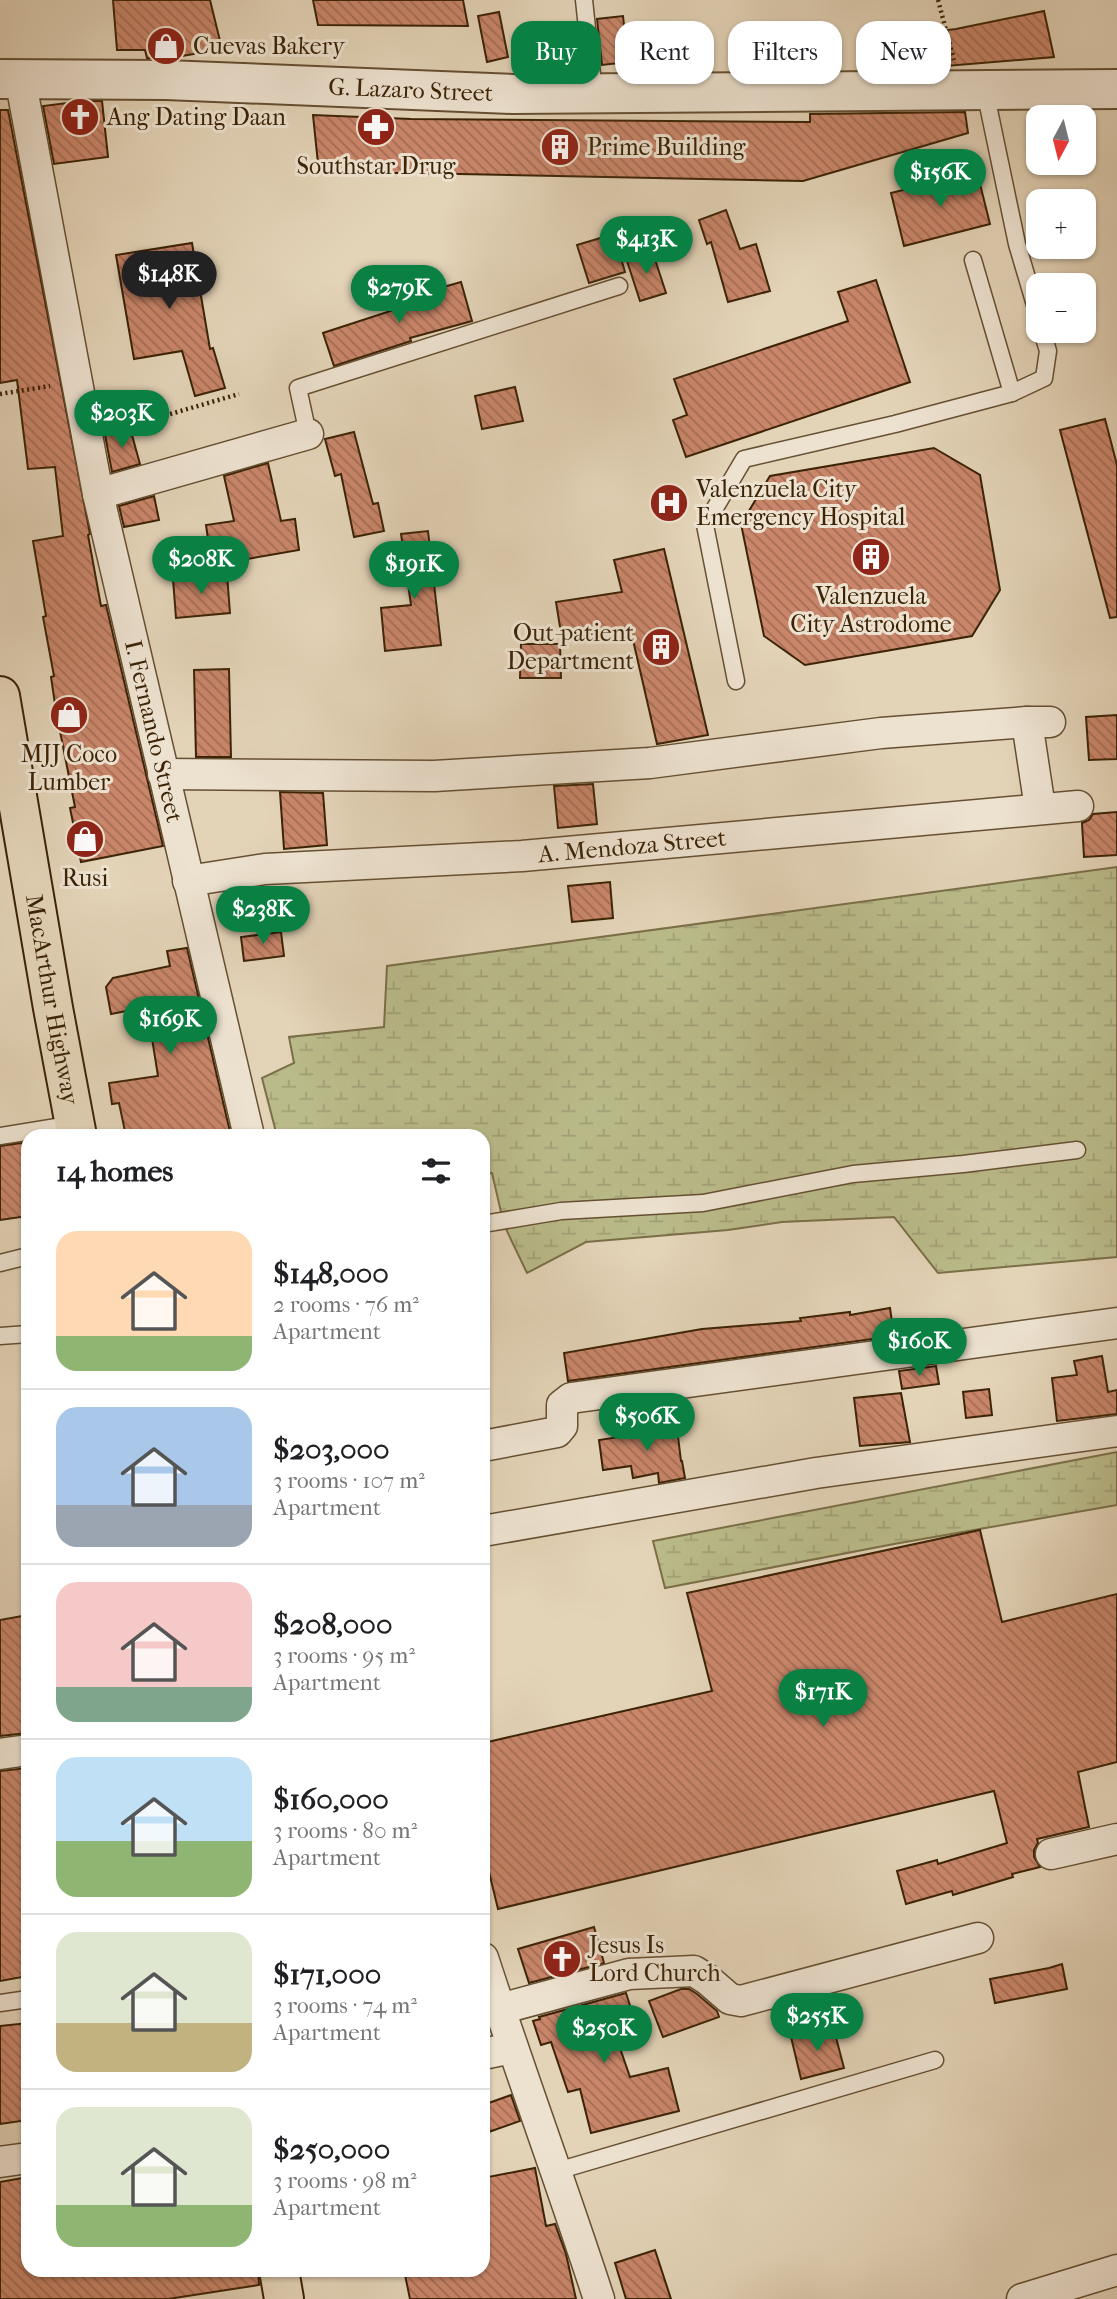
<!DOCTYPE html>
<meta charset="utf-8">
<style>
body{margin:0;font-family:"IM FELL French Canon",serif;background:#f6f6f6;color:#202124;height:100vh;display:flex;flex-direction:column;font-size:26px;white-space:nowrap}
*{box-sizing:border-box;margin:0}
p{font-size:23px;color:#757577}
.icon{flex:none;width:38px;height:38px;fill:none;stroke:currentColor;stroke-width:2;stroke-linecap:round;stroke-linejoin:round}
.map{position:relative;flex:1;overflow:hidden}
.panel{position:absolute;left:21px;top:1129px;width:469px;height:1148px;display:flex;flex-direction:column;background:#fff;border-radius:21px;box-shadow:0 2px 5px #0004}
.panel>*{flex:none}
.banner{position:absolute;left:511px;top:21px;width:500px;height:63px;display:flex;gap:14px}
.needle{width:46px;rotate:187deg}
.buttons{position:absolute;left:1026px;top:105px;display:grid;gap:14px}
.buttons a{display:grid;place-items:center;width:70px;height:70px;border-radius:14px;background:#fff;box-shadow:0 2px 5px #0004;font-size:35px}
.price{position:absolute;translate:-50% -60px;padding:0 16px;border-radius:24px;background:#0b8043;color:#fff;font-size:23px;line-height:46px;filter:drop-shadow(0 2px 4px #0008)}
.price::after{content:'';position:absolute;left:50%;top:42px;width:21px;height:16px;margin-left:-10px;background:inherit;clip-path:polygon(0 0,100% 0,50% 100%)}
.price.current{background:#222;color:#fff}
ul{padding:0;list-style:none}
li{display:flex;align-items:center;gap:21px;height:175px;padding:0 35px}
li+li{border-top:2px solid #e0e0e0}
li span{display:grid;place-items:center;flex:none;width:196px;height:140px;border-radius:21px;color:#555}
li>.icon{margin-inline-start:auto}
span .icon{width:84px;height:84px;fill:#fffc;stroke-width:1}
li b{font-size:30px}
h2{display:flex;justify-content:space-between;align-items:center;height:84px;padding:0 35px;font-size:30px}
.chip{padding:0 24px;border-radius:21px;background:#fff;box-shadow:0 2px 5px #0004;font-size:24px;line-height:63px}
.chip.current{background:#0b8043;color:#fff}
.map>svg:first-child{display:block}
</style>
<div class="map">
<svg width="1117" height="2299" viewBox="0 0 1117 2299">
<defs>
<pattern id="wetland-marsh" width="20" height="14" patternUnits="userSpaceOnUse" patternTransform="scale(1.75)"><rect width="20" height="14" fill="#babb8a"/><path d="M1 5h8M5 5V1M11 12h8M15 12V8" fill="none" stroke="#a1a076"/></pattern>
<pattern id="building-back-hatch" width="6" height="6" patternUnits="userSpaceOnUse" patternTransform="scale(1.75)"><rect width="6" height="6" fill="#c9866a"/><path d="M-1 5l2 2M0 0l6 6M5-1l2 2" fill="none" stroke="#a46d55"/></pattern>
</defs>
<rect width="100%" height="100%" fill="#e3d3b7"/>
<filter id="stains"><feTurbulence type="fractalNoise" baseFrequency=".00286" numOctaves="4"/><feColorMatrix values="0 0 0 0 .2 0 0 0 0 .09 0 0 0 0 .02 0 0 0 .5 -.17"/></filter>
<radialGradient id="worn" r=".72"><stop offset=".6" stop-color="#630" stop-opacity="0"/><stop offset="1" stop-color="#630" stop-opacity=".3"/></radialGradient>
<g fill="url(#wetland-marsh)" stroke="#7b6f48" stroke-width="2">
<path d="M 1117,867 L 1117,1257 L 938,1273 L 894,1217 L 782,1222 L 728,1230 L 586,1242 L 527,1273 L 504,1225 L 492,1173 L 483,1174 L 483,1136 L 277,1136 L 262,1078 L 294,1063 L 289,1037 L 384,1027 L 387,966 Z"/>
<path d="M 1117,1452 L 1117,1505 L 894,1544 L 665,1588 L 653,1541 Z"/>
</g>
<g fill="url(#building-back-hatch)" stroke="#3c2306" stroke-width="2">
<path d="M 113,0 L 210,0 L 222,49 L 171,58 L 147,58 L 145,50 L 117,50 Z"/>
<path d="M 313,0 L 463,0 L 468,26 L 318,25 Z"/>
<path d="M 1044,11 L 1054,57 L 910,69 L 906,35 L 956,29 Z"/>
<path d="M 499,12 L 508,57 L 487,62 L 478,16 Z"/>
<path d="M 623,16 L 628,62 L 602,65 L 597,19 Z"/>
<path d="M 578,39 L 580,64 L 528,67 L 526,42 Z"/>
<path d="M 786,39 L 789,60 L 744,65 L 743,41 Z"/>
<path d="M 83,101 L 102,101 L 108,157 L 54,164 L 43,106 Z"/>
<path d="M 0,110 L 8,110 L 90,534 L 88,535 L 101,606 L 106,605 L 163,846 L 81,862 L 70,808 L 75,807 L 56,711 L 51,677 L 54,676 L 43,617 L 46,616 L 33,541 L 63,536 L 55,467 L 28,469 L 17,380 L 0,383 Z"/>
<path d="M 965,112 L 968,133 L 803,181 L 407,173 L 319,173 L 313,115 L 411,119 L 810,122 L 810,114 Z"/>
<path d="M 977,172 L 990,224 L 904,246 L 891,193 Z"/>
<path d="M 726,210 L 740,249 L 756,244 L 770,291 L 728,302 L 711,242 L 707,244 L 699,220 Z"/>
<path d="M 614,234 L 625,272 L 589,283 L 577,245 Z"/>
<path d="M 192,243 L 210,349 L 213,348 L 225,388 L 195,396 L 182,351 L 134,359 L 116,255 Z"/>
<path d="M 652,250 L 666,293 L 640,301 L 626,258 Z"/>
<path d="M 876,280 L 910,382 L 686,457 L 673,420 L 687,415 L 674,379 L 848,321 L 838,292 Z"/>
<path d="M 461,282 L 472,321 L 410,338 L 411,341 L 334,366 L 323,333 L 406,306 L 404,301 L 441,291 L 440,288 Z"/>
<path d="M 515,387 L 523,421 L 482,429 L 475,396 Z"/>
<path d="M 1105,419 L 1117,465 L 1117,617 L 1110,618 L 1060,430 Z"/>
<path d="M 130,428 L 140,464 L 112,472 L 105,435 Z"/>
<path d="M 354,432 L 373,504 L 378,503 L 384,531 L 354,537 L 341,474 L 335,476 L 325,439 Z"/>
<path d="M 934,448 L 980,475 L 1000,590 L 972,636 L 805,665 L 764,636 L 741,524 L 770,476 Z"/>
<path d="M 268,463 L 281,521 L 295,519 L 299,550 L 247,559 L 247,562 L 212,567 L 206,525 L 234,521 L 224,476 Z"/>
<path d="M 154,496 L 159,520 L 124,527 L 119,506 Z"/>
<path d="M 428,531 L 441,645 L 385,651 L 381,608 L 411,605 L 401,534 Z"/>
<path d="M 664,549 L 708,735 L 657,744 L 630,627 L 562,639 L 556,602 L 622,592 L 614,560 Z"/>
<path d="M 227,574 L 230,613 L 176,618 L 173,579 Z"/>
<path d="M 521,644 L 560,644 L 561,678 L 520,678 Z"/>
<path d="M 229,669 L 231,757 L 196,757 L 194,670 Z"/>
<path d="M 1117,715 L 1117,759 L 1089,760 L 1086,717 Z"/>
<path d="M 593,784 L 597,824 L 558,828 L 554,786 Z"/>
<path d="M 280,792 L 323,793 L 327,845 L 284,849 Z"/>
<path d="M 1117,812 L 1117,855 L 1084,857 L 1082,823 L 1089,820 L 1093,814 Z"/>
<path d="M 610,882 L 613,918 L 572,922 L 568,886 Z"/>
<path d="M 281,932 L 284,956 L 244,961 L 241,937 Z"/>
<path d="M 187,948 L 231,1136 L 126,1136 L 119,1103 L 112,1104 L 109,1083 L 158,1076 L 147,1007 L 111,1014 L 106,987 L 113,978 L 170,966 L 167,951 Z"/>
<path d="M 28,1142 L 28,1216 L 0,1220 L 0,1146 Z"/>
<path d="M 890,1308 L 894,1336 L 568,1381 L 564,1353 L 702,1329 L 801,1321 L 800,1318 L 850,1312 L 850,1315 Z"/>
<path d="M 1102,1356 L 1108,1392 L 1117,1390 L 1117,1414 L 1057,1421 L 1052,1378 L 1077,1375 L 1074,1361 Z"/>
<path d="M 936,1366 L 939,1384 L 902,1389 L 899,1371 Z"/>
<path d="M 989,1389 L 992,1415 L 966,1418 L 963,1392 Z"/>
<path d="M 901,1393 L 910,1442 L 860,1446 L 854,1398 Z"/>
<path d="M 676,1420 L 681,1461 L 682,1461 L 685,1478 L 659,1483 L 658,1473 L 633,1478 L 631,1466 L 603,1470 L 599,1440 L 652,1432 L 650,1423 Z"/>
<path d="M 980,1530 L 1002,1622 L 1117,1594 L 1117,1762 L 1078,1772 L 1089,1827 L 1037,1839 L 1038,1843 L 1034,1850 L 1034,1857 L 1040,1867 L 1012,1874 L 1013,1877 L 953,1895 L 952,1891 L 906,1904 L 897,1871 L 937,1860 L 938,1864 L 1007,1843 L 994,1791 L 498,1909 L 483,1847 L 483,1743 L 712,1691 L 687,1593 Z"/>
<path d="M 28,1615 L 28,1733 L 0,1736 L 0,1620 Z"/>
<path d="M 28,1768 L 28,1976 L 0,1981 L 0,1771 Z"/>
<path d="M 594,1927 L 604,1963 L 529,1983 L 518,1949 Z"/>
<path d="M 1062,1964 L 1067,1989 L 995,2003 L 990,1979 L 1049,1968 Z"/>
<path d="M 681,1989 L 689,1989 L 697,1994 L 717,2011 L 719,2017 L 663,2037 L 649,2001 Z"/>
<path d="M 626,1993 L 634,2018 L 612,2025 L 630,2077 L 668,2068 L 679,2111 L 591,2133 L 580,2089 L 568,2092 L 551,2042 L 541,2045 L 533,2021 L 540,2019 L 539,2017 Z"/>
<path d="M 28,2023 L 28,2120 L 0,2124 L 0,2026 Z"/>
<path d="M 833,2026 L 844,2068 L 801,2079 L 791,2037 Z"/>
<path d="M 511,2095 L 520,2121 L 483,2134 L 483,2105 Z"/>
<path d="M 535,2168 L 546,2226 L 555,2224 L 566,2254 L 576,2299 L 410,2299 L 404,2270 L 483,2270 L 483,2178 Z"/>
<path d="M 28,2177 L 28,2270 L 258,2270 L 259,2285 L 168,2299 L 0,2299 L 0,2182 Z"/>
<path d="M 655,2250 L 671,2299 L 626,2299 L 615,2263 Z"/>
</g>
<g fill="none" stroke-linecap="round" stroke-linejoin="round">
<g stroke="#664f32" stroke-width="19">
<g id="service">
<path d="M 584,0 L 594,93"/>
<path d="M 985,91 L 1017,244 L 1038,315"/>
<path d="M 973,260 L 1012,393"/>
<path d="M 308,434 L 298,388 L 619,286"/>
<path d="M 736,681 L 705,525 L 744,459 L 895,424 L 1012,393 L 1044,378 L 1048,351 L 1042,331"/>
<path d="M 0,1136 L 75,1124"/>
<path d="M 483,1224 L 561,1211 L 703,1203 L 853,1174 L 963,1164 L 1077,1150"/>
<path d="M 0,1263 L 28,1256"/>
<path d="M 0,1336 L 28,1334"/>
<path d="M 0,2003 L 28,1999"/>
<path d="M 557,2171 L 935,2060"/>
</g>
</g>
<g stroke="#664f32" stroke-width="33">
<g id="minor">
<path id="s1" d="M 20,78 L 98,494 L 249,1136"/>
<path d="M 98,494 L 308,434"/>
<path d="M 1027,722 L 1040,808"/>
<path d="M 163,774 L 434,776 L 650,763 L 881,733 L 1027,722 L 1050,722"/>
<path id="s2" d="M 188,881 L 265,869 L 522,856 L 1078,806"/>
<path d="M 483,1446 L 557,1432 L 562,1426 L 562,1405 L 571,1398 L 1117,1323"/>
<path d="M 483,1531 L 816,1473 L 1117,1431"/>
<path d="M 0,1754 L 28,1750"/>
<path d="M 1051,1854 L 1117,1839"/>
<path d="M 483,1958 C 520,2072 562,2185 599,2299"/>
<path d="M 500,2009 L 629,1974 L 694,1971 L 708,1980 L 730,1999 L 741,2001 L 978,1938"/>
<path d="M 483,2054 L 512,2048"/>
<path d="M 0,2162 L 28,2158"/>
<path d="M 1022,2299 L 1117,2270"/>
</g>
</g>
<g stroke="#664f32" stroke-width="42">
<g id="tertiary">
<path id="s3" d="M 0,79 L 166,80 L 513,94 L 1117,89"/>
</g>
</g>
<g stroke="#3c2306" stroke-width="42">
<g id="trunk">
<path id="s4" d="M 0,696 L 53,1008 L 77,1136"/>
<path d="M 279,2270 L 284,2299"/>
</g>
</g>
<g stroke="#3c2306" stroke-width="4.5" stroke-dasharray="2 3.5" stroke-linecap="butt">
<path d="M 938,0 L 954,60"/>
<path d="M 0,394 L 50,386"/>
<path d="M 112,431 L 239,394"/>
</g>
<use href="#service" stroke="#ede2d0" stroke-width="16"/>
<use href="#minor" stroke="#ede2d0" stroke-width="30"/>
<use href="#tertiary" stroke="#ede2d0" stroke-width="38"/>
<use href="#trunk" stroke="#e3d3b7" stroke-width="38"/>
</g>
<defs>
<g id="shop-disc" transform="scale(2.0125)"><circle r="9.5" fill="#8f2418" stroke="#ede2d0"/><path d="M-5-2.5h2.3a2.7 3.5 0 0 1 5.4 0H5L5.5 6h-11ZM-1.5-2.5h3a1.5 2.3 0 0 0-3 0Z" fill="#fff"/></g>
<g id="church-disc" transform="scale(2.0125)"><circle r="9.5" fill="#8f2418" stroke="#ede2d0"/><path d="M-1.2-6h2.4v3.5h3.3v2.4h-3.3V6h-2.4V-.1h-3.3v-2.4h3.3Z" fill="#fff"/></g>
<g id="pharmacy-disc" transform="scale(2.0125)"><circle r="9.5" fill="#8f2418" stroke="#ede2d0"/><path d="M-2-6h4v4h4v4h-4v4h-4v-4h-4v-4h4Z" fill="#fff"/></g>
<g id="building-disc" transform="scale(2.0125)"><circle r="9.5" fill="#8f2418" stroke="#ede2d0"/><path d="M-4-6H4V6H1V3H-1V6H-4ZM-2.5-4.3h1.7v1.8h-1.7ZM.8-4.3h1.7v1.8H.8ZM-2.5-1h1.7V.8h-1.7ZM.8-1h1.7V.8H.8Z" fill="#fff"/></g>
<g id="hospital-disc" transform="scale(2.0125)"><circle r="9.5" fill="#8f2418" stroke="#ede2d0"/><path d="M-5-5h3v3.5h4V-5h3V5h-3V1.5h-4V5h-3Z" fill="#fff"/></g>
</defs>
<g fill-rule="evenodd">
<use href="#shop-disc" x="166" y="46"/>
<use href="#church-disc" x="80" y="117"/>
<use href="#pharmacy-disc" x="376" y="127"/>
<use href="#building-disc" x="560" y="147"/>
<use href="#hospital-disc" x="669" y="503"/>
<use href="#building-disc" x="871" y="557"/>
<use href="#building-disc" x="661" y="647"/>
<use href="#shop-disc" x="69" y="715"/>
<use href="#shop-disc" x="85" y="839"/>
<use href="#church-disc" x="562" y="1959"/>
</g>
<g text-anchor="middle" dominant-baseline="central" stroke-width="6" stroke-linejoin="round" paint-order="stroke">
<g font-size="24" fill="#3c2306" stroke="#ede2d0" text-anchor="start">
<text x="193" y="46">Cuevas Bakery</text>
<text x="107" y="117">Ang Dating Daan</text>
<text x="587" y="147">Prime Building</text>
<text x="376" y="166" text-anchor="middle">Southstar Drug</text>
<text x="696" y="489">Valenzuela City<tspan x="696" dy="28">Emergency Hospital</tspan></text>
<text x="871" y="596" text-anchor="middle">Valenzuela<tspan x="871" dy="28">City Astrodome</tspan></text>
<text x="634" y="633" text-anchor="end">Out-patient<tspan x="634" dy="28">Department</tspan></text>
<text x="69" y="754" text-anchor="middle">MJJ Coco<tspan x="69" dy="28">Lumber</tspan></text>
<text x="85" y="878" text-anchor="middle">Rusi</text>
<text x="589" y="1945">Jesus Is<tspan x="589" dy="28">Lord Church</tspan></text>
</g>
<g font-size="24" fill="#3c2306" stroke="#ede2d0">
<text stroke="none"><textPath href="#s3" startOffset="411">G. Lazaro Street</textPath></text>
<text stroke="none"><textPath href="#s1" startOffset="667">I. Fernando Street</textPath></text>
<text stroke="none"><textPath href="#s2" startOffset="446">A. Mendoza Street</textPath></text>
<text stroke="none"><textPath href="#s4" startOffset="308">MacArthur Highway</textPath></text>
</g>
</g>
<rect width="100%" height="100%" filter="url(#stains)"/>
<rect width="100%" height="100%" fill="url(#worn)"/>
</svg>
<div class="buttons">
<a><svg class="needle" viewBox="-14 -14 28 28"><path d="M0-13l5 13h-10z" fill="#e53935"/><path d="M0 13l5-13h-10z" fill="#757577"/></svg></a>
<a>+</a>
<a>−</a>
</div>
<b class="price" style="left:940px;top:209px">$156K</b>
<b class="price" style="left:646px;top:276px">$413K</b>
<b class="price current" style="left:169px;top:311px">$148K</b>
<b class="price" style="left:399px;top:325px">$279K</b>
<b class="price" style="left:122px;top:450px">$203K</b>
<b class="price" style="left:201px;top:596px">$208K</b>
<b class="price" style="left:414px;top:601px">$191K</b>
<b class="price" style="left:263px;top:946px">$238K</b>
<b class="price" style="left:170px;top:1056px">$169K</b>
<b class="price" style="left:919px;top:1378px">$160K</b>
<b class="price" style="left:647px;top:1453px">$506K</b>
<b class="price" style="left:823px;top:1729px">$171K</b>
<b class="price" style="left:817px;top:2053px">$255K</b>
<b class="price" style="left:604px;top:2065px">$250K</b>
<div class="banner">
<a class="chip current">Buy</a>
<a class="chip">Rent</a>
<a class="chip">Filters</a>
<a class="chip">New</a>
</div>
<section class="panel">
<h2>14 homes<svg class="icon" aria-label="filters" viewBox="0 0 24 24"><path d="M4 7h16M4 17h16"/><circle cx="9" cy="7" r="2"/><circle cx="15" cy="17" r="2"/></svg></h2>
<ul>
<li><span style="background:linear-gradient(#ffd9b3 75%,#8fb573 0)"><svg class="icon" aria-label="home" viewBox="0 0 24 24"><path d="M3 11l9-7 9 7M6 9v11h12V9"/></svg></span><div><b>$148,000</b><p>2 rooms · 76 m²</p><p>Apartment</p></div></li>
<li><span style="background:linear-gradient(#a9c7e8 70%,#9aa5b1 0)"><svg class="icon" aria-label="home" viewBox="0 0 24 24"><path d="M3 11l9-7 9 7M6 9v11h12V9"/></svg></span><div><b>$203,000</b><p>3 rooms · 107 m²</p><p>Apartment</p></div></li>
<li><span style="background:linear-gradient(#f6c9c9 75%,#7fa58c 0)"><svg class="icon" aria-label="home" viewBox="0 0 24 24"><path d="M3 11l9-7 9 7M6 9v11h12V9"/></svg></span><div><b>$208,000</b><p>3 rooms · 95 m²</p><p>Apartment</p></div></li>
<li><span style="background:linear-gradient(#bfe0f5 60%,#8fb573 0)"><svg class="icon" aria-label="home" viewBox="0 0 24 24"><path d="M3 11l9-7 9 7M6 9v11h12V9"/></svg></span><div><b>$160,000</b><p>3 rooms · 80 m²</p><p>Apartment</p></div></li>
<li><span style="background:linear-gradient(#dfe7d0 65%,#c2b280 0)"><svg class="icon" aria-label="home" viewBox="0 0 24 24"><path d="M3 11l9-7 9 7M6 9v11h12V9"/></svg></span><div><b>$171,000</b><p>3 rooms · 74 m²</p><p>Apartment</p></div></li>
<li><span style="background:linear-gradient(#dfe7d0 70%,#8fb573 0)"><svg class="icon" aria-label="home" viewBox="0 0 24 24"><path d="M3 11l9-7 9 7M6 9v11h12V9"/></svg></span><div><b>$250,000</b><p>3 rooms · 98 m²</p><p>Apartment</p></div></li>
</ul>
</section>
</div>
